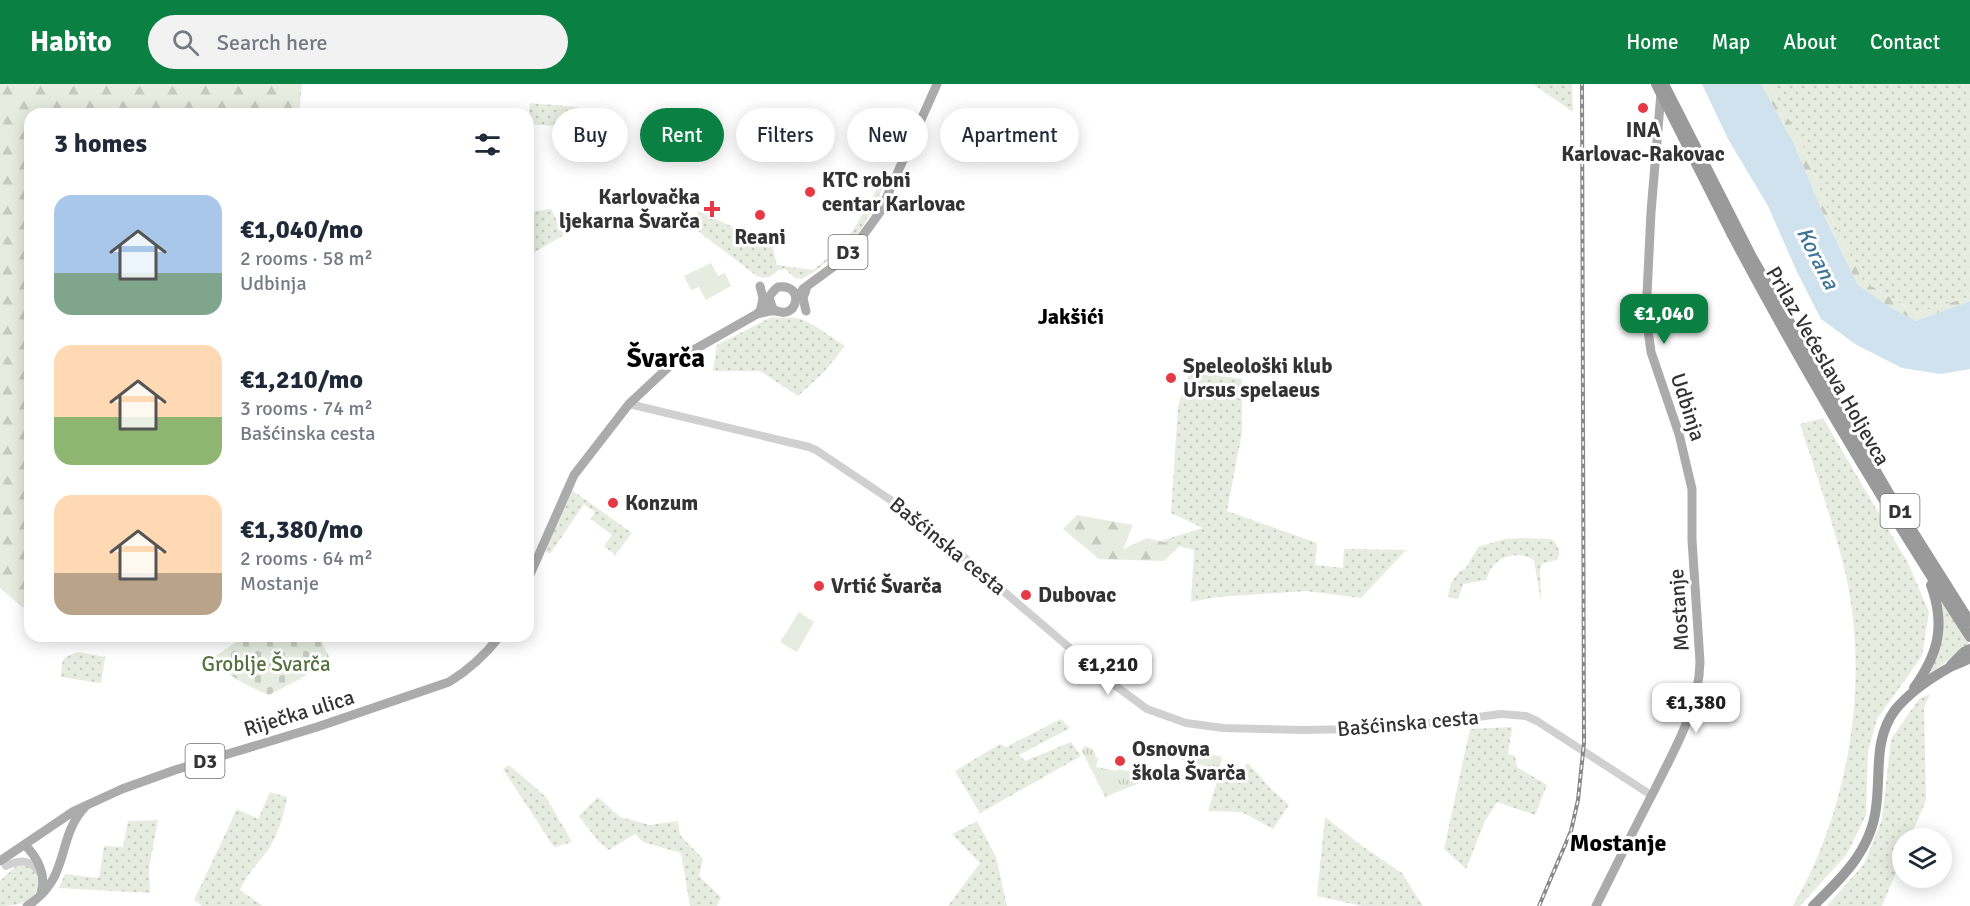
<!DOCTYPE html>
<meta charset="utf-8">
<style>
body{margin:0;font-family:Signika,sans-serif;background:#f2f2f3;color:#1f2937;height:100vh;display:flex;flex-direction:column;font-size:22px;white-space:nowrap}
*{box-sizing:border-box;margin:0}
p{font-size:20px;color:#747a83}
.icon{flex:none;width:33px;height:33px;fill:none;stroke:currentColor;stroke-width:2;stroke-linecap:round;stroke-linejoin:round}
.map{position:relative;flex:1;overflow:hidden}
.details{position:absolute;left:24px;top:24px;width:510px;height:534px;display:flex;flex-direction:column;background:#fff;border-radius:18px;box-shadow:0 3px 15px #0003}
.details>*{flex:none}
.guide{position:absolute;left:552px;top:24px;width:570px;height:54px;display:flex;gap:12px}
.controls{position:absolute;left:1892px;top:744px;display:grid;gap:12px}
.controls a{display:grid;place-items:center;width:60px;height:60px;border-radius:50%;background:#fff;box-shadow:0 3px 15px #0003;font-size:30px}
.price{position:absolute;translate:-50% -51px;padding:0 14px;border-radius:12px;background:#fff;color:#222;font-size:20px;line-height:39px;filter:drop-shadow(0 2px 3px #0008)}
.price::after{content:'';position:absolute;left:50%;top:36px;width:18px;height:14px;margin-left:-9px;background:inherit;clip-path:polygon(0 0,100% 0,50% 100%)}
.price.selected{background:#0b8043;color:#fff}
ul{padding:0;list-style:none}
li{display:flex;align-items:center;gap:18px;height:150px;padding:0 30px}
li span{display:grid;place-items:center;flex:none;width:168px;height:120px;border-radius:18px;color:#555}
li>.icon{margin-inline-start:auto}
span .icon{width:72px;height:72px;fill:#fffc;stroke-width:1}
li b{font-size:26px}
h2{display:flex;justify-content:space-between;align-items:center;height:72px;padding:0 30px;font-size:26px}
.pill{padding:0 21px;border-radius:27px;background:#fff;box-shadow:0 3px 15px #0003;font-size:21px;line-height:54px}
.pill.selected{background:#0b8043;color:#fff}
header{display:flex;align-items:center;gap:36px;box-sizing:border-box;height:84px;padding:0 30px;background:#0b8043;color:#fff}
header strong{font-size:28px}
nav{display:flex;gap:33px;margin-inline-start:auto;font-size:21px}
.search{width:420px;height:54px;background:#f2f2f3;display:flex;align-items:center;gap:15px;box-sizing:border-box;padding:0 21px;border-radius:33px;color:#747a83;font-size:22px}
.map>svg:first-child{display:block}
</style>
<header>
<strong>Habito</strong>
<div class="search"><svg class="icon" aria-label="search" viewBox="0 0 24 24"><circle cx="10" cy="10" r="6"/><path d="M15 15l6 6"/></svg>Search here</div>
<nav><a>Home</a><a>Map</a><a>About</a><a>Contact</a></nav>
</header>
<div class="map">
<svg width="1970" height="822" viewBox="0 0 1970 822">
<defs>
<pattern id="grass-dots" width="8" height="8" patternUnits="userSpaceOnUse" patternTransform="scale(1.5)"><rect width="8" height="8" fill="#e6ecdf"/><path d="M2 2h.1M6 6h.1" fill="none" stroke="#c6cbc0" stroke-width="1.8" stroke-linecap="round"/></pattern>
<pattern id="forest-firs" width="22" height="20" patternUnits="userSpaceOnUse" patternTransform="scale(1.5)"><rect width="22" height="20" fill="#e6ecdf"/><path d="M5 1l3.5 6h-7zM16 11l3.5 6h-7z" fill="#c6cbc0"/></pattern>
<pattern id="cemetery-stones" width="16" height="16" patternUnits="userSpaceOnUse" patternTransform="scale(1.5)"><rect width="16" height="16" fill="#e6ecdf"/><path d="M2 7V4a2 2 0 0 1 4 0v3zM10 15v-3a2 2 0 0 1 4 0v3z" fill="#c6cbc0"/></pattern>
<pattern id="park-tufts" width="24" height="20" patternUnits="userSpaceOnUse" patternTransform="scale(1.5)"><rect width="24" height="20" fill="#e6ecdf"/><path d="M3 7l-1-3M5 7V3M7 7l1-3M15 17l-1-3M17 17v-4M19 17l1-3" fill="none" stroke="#c6cbc0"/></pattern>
</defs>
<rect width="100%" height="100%" fill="#fff"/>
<g fill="url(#grass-dots)">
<path d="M 1533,0 L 1572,0 L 1573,28 Z"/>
<path d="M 1769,0 L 1970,0 L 1970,208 L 1966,214 L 1916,229 L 1863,197 L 1830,131 L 1801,57 Z"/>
<path d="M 530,19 L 577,23 L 580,24 L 585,44 L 528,40 Z"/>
<path d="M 882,96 L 886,98 L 861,146 L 818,185 L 802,195 L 795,194 L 785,185 L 778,186 C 771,194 767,195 757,192 L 694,144 L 698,127 L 772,161 L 777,181 L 813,186 L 829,173 L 854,145 Z"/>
<path d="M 551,125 L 564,151 L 528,172 L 528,131 L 536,127 Z"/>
<path d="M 772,233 C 782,235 791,232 800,235 C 816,240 831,254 845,262 L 823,289 L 798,312 L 760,287 L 713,287 L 717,261 Z"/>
<path d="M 1189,288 L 1242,295 L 1242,349 L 1227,427 L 1317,459 L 1315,481 L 1343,484 L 1344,465 L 1406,466 L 1361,514 L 1306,507 L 1217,513 L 1191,518 L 1194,466 L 1160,457 L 1203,444 L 1171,429 L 1178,322 Z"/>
<path d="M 1823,334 L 1908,479 L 1929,528 L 1922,572 L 1877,635 L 1868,667 L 1866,731 L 1847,770 L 1800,822 L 1793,822 C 1802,805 1812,787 1819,769 C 1854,684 1866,583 1846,492 C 1834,440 1816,390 1800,340 Z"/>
<path d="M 569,404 L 632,449 L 615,471 L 604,462 L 612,451 L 591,435 L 595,428 L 584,420 L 550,470 L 541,465 Z"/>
<path d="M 1522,454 L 1551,455 C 1558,461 1562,467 1557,476 L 1543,479 L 1540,484 L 1541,518 L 1534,476 C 1516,465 1490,474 1487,496 L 1463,500 L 1458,515 L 1451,514 L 1448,512 L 1451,499 L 1459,488 L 1466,484 L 1478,463 L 1505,455 Z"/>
<path d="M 1941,515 L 1969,560 L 1926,593 Z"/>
<path d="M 78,568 L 105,573 L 101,599 L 61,593 C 62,575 61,574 78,568 Z"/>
<path d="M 1930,610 L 1924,624 L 1926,716 L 1910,754 L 1902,754 L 1902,774 L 1882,822 L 1827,822 L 1864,780 L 1882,735 L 1891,655 L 1919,615 Z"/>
<path d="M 1061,635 L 1070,644 L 1019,671 L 1025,677 L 1071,658 L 1081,672 L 980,729 L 955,687 L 1000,660 L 1006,663 Z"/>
<path d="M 1512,643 L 1508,670 L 1515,672 L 1517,683 L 1547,701 L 1535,731 L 1497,718 L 1485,737 L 1466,785 L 1444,765 L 1470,645 Z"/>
<path d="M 1248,679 L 1271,705 L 1289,721 L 1273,745 L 1242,728 L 1208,727 L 1220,687 L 1237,692 Z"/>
<path d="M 509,681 L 546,713 L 572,758 L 554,763 L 503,685 Z"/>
<path d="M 270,708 L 287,713 C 284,731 279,747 270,763 C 260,778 247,789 240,806 L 263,822 L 202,822 L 194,816 L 237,725 L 258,735 Z"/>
<path d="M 598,713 L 620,733 L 650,741 L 678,737 L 680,751 L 703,775 L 699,792 L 721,813 L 717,822 L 690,822 L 681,769 L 643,758 L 635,750 L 609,766 L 598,757 L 579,732 Z"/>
<path d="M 1325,733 L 1362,762 L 1402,789 L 1423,822 L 1362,822 L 1317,812 Z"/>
<path d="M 158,736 L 149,784 L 150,809 L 59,804 L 65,790 L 99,794 L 104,762 L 123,763 L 128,737 Z"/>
<path d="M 977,737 L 996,773 L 1007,822 L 948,822 L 980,779 L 952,750 Z"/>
<path d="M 17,781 L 30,781 L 39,796 C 38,818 18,822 0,822 L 0,797 Z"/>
</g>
<g fill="url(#forest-firs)">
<path d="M 0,0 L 302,0 L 299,30 L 30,30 L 30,525 L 22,523 L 0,504 Z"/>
<path d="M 1761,0 L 1769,0 L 1801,57 L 1830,131 L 1863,197 L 1916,229 L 1966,214 L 1970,208 L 1970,217 L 1916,237 L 1888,222 L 1858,201 L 1825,134 L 1794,60 Z"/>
<path d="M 1077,431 L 1133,441 L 1123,465 L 1147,454 L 1180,462 L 1164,477 L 1099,475 L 1063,445 Z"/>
</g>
<path fill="url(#cemetery-stones)" d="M 245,552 L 319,552 L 329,573 L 300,595 L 269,611 C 250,603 224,592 214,573 Z"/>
<g fill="url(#park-tufts)">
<path d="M 1165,658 L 1222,673 L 1219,686 L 1162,670 Z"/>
<path d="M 1084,662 L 1091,664 L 1095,669 L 1095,673 L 1098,674 L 1096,683 L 1117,687 L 1118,685 L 1148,691 L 1148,690 L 1153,691 L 1152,694 L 1105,713 L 1082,667 Z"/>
</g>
<g fill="#e6ecdf">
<path d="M 711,179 L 718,192 L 725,189 L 731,202 L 706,216 L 699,203 L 691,206 L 684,192 Z"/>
<path d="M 799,528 L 814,538 L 797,568 L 780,558 Z"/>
</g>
<path fill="#cfe2ee" d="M 1702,0 L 1761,0 L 1794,60 L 1825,134 L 1858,201 L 1888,222 L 1916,237 L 1970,217 L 1970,285 L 1941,290 L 1902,284 L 1855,260 L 1821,235 L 1797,188 L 1768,122 L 1728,55 Z"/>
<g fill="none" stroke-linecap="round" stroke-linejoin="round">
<g stroke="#d0d0d0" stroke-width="8">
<path d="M 629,320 L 809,363 L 816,366 L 919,435 L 1105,594 L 1147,625 L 1186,639 L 1223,644 L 1304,646 L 1352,645 L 1415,641 L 1501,630 L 1526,632 L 1537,637 L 1651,711"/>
<path d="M 6,782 C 20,775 30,775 40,789"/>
</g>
<g stroke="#ababab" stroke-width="9">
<path d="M 760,202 L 763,214 L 761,224"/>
<path d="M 806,206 L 803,214 L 806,227"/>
<path d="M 796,216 L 803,205 L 837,180 L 864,150 L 880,128 L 937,0"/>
<path d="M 758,229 C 766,220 770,208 778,203 C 807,199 797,240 773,225 L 769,214"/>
<path d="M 528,495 L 574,391 L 629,320 L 676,276 L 757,230 L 770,227 L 777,227"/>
<path d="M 25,761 C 37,773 47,791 41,809"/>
<path d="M 0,777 L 74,727 L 122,705 L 175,686 L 317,643 L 449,598 C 469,586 485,571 500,552"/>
<path d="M 27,822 C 72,793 55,755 85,723"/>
<path d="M 1596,822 C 1615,784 1634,745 1654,707 C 1674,666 1699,625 1700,578 L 1692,456 L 1692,405 L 1679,350 L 1651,268 L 1646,231 L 1651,128 L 1661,9"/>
</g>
<g stroke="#9a9a9a" stroke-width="10">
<path d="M 1664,0 L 1752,173 L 1890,411 L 1970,538"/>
<path d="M 1732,151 C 1805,289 1885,422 1970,553"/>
<path d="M 1951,581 L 1964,568 L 1970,565"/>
<path d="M 1914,604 C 1938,570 1946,542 1931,501"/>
<path d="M 1813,822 C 1842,794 1871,766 1876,724 C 1881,690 1873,656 1895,626 C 1908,610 1928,596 1945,586 C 1953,581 1962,579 1970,574"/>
</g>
<g stroke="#888" stroke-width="4">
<path id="rail" d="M 1539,822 L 1571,747 L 1578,716 L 1584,659 L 1582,0"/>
</g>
<use href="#rail" stroke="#fff" stroke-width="1.5" stroke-dasharray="4.5" stroke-linecap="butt"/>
<path stroke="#9a9a9a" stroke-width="10" d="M 1656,0 L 1732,151"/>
</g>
<g fill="#e63946" stroke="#fff" stroke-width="2">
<circle cx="1643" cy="24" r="6"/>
<circle cx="810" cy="108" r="6"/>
<path d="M709 116h6v6h6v6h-6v6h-6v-6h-6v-6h6z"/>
<circle cx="760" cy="131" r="6"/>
<circle cx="1171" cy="294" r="6"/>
<circle cx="613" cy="419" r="6"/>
<circle cx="819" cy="502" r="6"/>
<circle cx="1026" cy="511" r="6"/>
<circle cx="1120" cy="677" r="6"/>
</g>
<g text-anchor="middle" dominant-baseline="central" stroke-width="6" stroke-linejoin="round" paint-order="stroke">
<g fill="#fff" stroke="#707070" stroke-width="1.5">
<rect x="828.5" y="151" width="39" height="34" rx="4.5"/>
<rect x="1880.5" y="410" width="39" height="34" rx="4.5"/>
<rect x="185.5" y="660" width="39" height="34" rx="4.5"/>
</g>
<g font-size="20" font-weight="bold" fill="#333">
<text x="848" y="168">D3</text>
<text x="1900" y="427">D1</text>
<text x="205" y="677">D3</text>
</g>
<g font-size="21" font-weight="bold" fill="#333" stroke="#fff" text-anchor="start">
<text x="1643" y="46" text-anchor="middle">INA<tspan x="1643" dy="24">Karlovac-Rakovac</tspan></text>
<text x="822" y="96">KTC robni<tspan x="822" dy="24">centar Karlovac</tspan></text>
<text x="700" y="113" text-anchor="end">Karlovačka<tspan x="700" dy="24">ljekarna Švarča</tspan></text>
<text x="760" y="153" text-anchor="middle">Reani</text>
<text x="1183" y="282">Speleološki klub<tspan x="1183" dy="24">Ursus spelaeus</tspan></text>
<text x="625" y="419">Konzum</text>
<text x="831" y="502">Vrtić Švarča</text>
<text x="1038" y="511">Dubovac</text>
<text x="1132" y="665">Osnovna<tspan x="1132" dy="24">škola Švarča</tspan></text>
</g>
<g font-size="21" fill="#333" stroke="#fff">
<text transform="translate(1828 282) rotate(60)">Prilaz Većeslava Holjevca</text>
<text transform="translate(1688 323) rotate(72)">Udbinja</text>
<text transform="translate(948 462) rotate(39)">Bašćinska cesta</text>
<text transform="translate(1679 526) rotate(-94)">Mostanje</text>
<text transform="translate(299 629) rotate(-17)">Riječka ulica</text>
<text transform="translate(1408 639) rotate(-5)">Bašćinska cesta</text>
</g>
<g font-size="21" fill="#56703f" stroke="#fff">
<text x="266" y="580">Groblje Švarča</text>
</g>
<g font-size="22" font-style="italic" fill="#3f7597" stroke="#fff">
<text transform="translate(1818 174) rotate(63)">Korana</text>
</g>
<g font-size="22" font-weight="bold" fill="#000" stroke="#fff">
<text x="1071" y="232">Jakšići</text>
</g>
<g font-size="24" font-weight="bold" fill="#000" stroke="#fff">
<text x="1618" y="759">Mostanje</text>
</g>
<g font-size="27" font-weight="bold" fill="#000" stroke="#fff">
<text x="666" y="274">Švarča</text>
</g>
</g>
</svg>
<div class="controls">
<a><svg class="icon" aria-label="layers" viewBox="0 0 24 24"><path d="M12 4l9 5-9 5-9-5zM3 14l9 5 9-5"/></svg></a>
</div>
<b class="price selected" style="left:1664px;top:261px">€1,040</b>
<b class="price" style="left:1108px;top:612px">€1,210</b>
<b class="price" style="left:1696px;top:650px">€1,380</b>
<div class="guide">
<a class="pill">Buy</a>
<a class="pill selected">Rent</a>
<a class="pill">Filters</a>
<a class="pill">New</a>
<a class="pill">Apartment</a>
</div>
<section class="details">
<h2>3 homes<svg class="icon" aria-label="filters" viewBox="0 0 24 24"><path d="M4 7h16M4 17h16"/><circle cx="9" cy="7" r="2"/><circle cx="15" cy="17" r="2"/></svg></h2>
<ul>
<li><span style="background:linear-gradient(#a9c7e8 65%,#7fa58c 0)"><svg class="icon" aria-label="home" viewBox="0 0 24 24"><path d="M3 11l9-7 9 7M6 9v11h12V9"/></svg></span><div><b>€1,040/mo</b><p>2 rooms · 58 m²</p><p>Udbinja</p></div></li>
<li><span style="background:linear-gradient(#ffd9b3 60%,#8fb573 0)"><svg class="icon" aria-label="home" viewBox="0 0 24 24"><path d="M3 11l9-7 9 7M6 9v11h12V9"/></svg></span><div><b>€1,210/mo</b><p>3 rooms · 74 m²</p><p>Bašćinska cesta</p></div></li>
<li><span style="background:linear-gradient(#ffd9b3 65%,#b9a48a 0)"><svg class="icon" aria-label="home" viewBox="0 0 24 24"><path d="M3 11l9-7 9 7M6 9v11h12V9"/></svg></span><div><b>€1,380/mo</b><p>2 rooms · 64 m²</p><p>Mostanje</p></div></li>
</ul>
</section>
</div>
